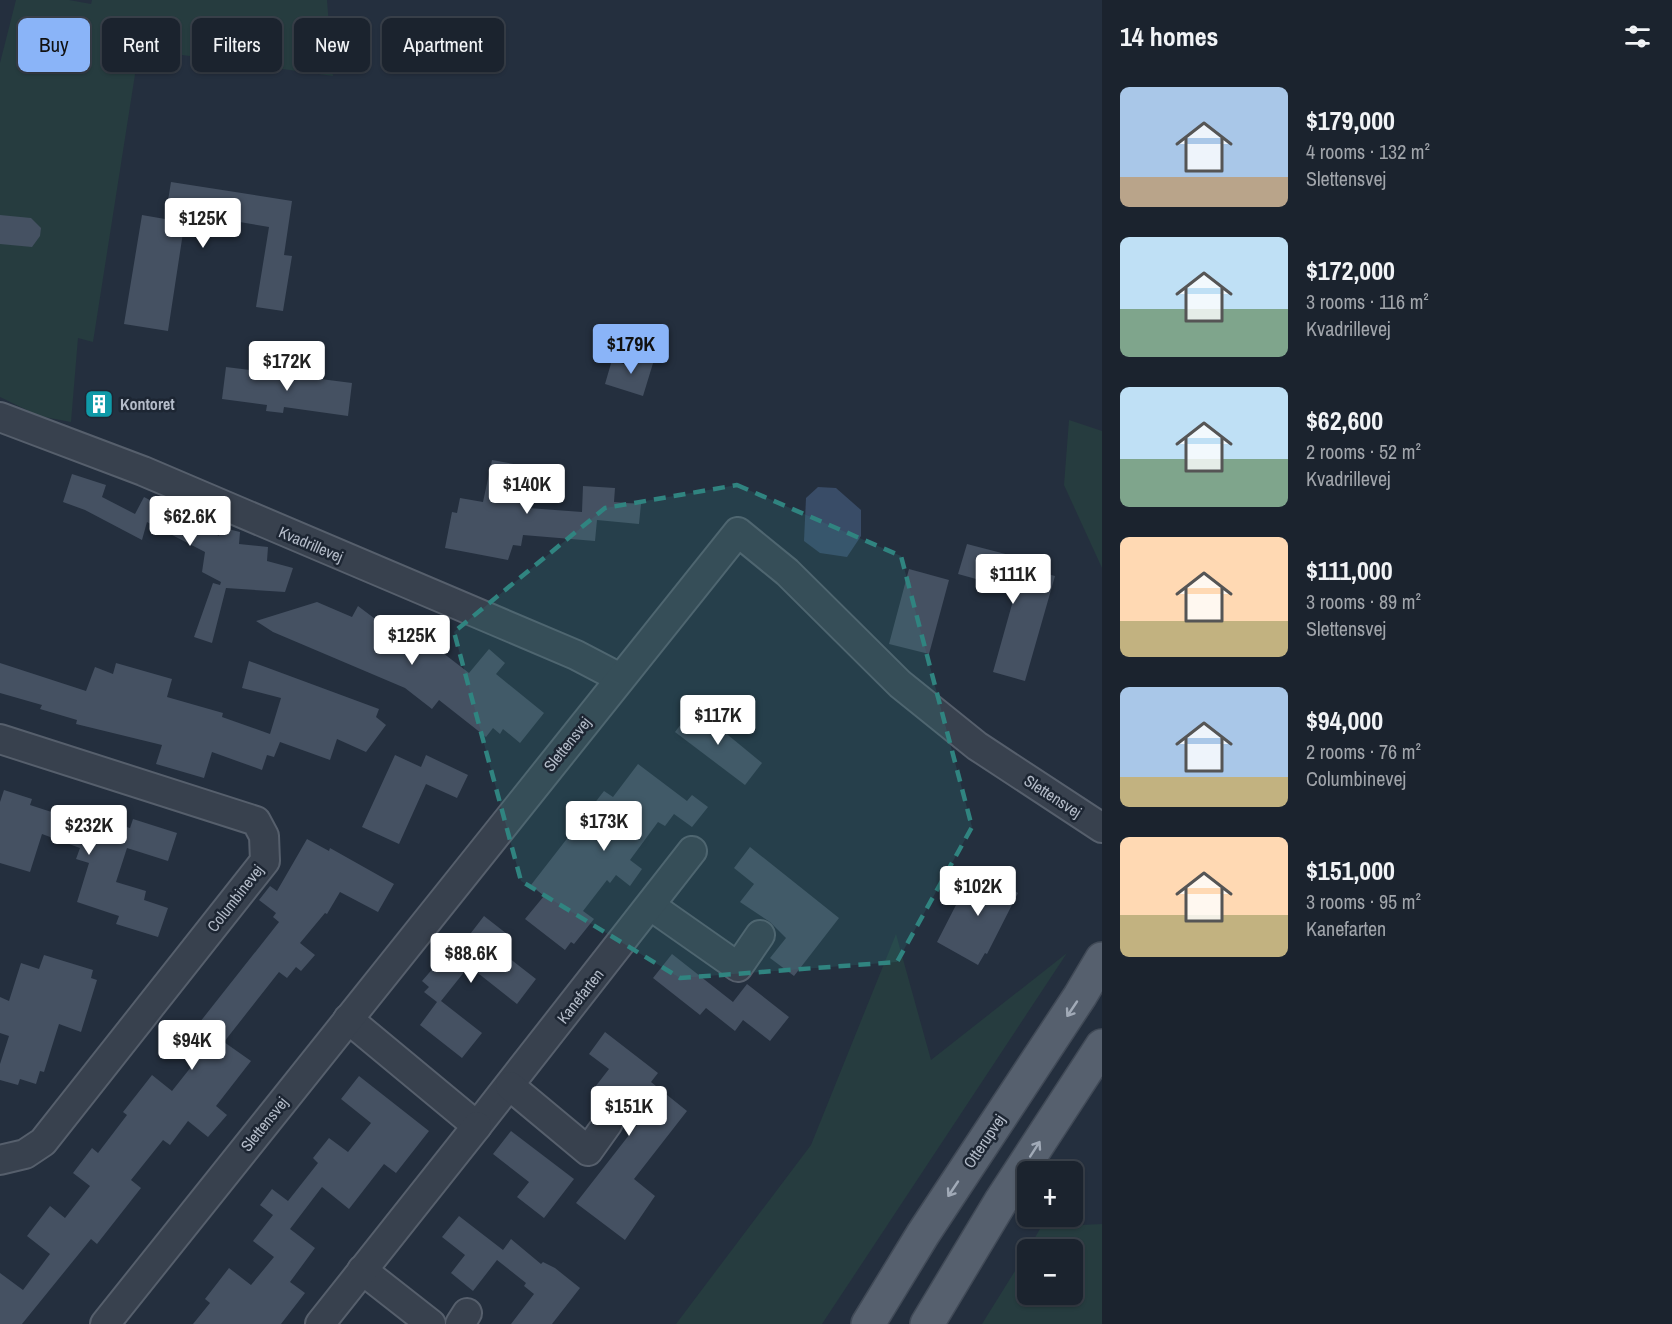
<!DOCTYPE html>
<meta charset="utf-8">
<style>
body{margin:0;font-family:"Archivo Narrow",sans-serif;background:#282f3a;color:#f1f3f6;height:100vh;display:flex;flex-direction:column;font-size:22px;white-space:nowrap}
*{box-sizing:border-box;margin:0}
p{font-size:20px;color:#a0a4aa}
.icon{flex:none;width:33px;height:33px;fill:none;stroke:currentColor;stroke-width:2;stroke-linecap:round;stroke-linejoin:round}
.map{position:relative;flex:1;overflow:hidden}
.side{display:flex;flex-direction:column;background:#1b232e;width:570px}
.side>*{flex:none}
.top-card{position:absolute;left:18px;top:18px;width:570px;height:54px;display:flex;gap:12px}
.buttons{position:absolute;left:1017px;top:1161px;display:grid;gap:12px}
.buttons a{display:grid;place-items:center;width:66px;height:66px;border-radius:9px;background:#1b232e;box-shadow:0 2px 4px #0004,0 0 0 2px #39404a;font-size:30px}
.price{position:absolute;translate:-50% -51px;padding:0 14px;border-radius:6px;background:#fff;color:#222;font-size:20px;line-height:39px;filter:drop-shadow(0 2px 3px #0008)}
.price::after{content:'';position:absolute;left:50%;top:36px;width:18px;height:14px;margin-left:-9px;background:inherit;clip-path:polygon(0 0,100% 0,50% 100%)}
.price.current{background:#8ab4f8;color:#111}
ul{padding:0;list-style:none}
li{display:flex;align-items:center;gap:18px;height:150px;padding:0 18px}
li span{display:grid;place-items:center;flex:none;width:168px;height:120px;border-radius:9px;color:#555}
li>.icon{margin-inline-start:auto}
span .icon{width:72px;height:72px;fill:#fffc;stroke-width:1}
li b{font-size:26px}
h2{display:flex;justify-content:space-between;align-items:center;height:72px;padding:0 18px;font-size:26px}
.pill{padding:0 21px;border-radius:9px;background:#1b232e;box-shadow:0 2px 4px #0004,0 0 0 2px #39404a;font-size:21px;line-height:54px}
.pill.current{background:#8ab4f8;color:#111}
main{display:flex;flex:1;min-height:0}
.map>svg:first-child{display:block}
</style>
<main>
<div class="map">
<svg width="1102" height="1324" viewBox="0 0 1102 1324">
<rect width="100%" height="100%" fill="#242f3e"/>
<g fill="#263c3f">
<path d="M 16,0 L 69,0 L 91,4 L 92,0 L 327,0 L 333,76 L 139,49 L 93,342 L 78,338 L 71,422 L 39,416 L 0,397 L 0,63 Z"/>
<path d="M 1069,420 L 1102,431 L 1102,568 L 1064,485 Z"/>
<path d="M 896,934 L 931,1060 L 1067,953 L 822,1324 L 676,1324 L 811,1145 Z"/>
<path d="M 1102,1224 L 1102,1324 L 982,1324 L 1028,1250 L 1028,1294 L 1072,1294 L 1072,1250 L 1028,1250 L 1041,1227 Z"/>
</g>
<path fill="#394c67" d="M 818,487 L 836,488 L 861,510 L 861,536 L 847,557 L 820,553 L 804,541 L 806,498 Z"/>
<g fill="#455162">
<path d="M 171,182 L 292,201 L 284,255 L 292,256 L 283,311 L 256,307 L 269,227 L 186,213 L 168,331 L 124,324 L 142,215 L 165,219 Z"/>
<path d="M 0,215 L 31,218 L 41,228 L 40,236 L 32,247 L 0,244 Z"/>
<path d="M 636,355 L 654,360 L 643,396 L 605,384 L 612,360 L 632,367 Z"/>
<path d="M 226,367 L 352,383 L 348,416 L 284,407 L 283,413 L 266,411 L 267,405 L 222,399 Z"/>
<path d="M 492,460 L 535,468 L 528,508 L 582,512 L 583,486 L 615,488 L 614,502 L 641,504 L 639,524 L 597,520 L 595,541 L 523,535 L 521,546 L 513,545 L 508,560 L 445,548 L 452,512 L 457,513 L 460,498 L 483,502 Z"/>
<path d="M 72,474 L 106,485 L 102,497 L 135,514 L 144,497 L 219,536 L 220,527 L 240,532 L 239,544 L 268,547 L 267,561 L 293,568 L 285,592 L 226,588 L 212,643 L 194,637 L 213,583 L 220,585 L 221,582 L 202,572 L 205,552 L 147,522 L 142,540 L 85,510 L 63,502 Z"/>
<path d="M 967,544 L 1017,557 L 1015,565 L 1055,576 L 1025,681 L 993,672 L 1016,590 L 958,574 Z"/>
<path d="M 909,569 L 949,580 L 929,654 L 889,644 Z"/>
<path d="M 317,602 L 352,617 L 358,606 L 399,637 L 408,626 L 469,673 L 489,649 L 505,663 L 496,674 L 544,713 L 520,743 L 503,729 L 500,734 L 493,728 L 486,737 L 439,700 L 432,709 L 405,688 L 273,632 L 256,621 Z"/>
<path d="M 249,661 L 379,709 L 376,717 L 386,725 L 366,752 L 337,739 L 330,760 L 280,742 L 274,757 L 267,755 L 262,770 L 212,752 L 204,778 L 156,764 L 162,745 L 76,724 L 77,720 L 40,709 L 42,705 L 0,693 L 0,663 L 86,691 L 95,667 L 113,674 L 116,663 L 172,679 L 167,697 L 223,713 L 222,717 L 270,734 L 281,698 L 242,688 Z"/>
<path d="M 694,707 L 762,763 L 745,785 L 675,732 Z"/>
<path d="M 395,755 L 421,767 L 426,755 L 468,775 L 457,798 L 426,784 L 399,844 L 362,827 Z"/>
<path d="M 638,764 L 687,801 L 692,795 L 708,807 L 692,827 L 674,814 L 665,826 L 658,822 L 630,860 L 642,869 L 630,886 L 616,875 L 610,883 L 607,880 L 583,911 L 594,919 L 574,944 L 571,942 L 565,950 L 525,919 L 544,896 L 531,885 L 604,791 L 613,797 Z"/>
<path d="M 4,790 L 32,799 L 30,805 L 73,819 L 76,811 L 130,828 L 133,819 L 177,833 L 168,861 L 127,848 L 116,882 L 146,891 L 144,900 L 168,908 L 158,937 L 116,924 L 119,916 L 77,902 L 89,863 L 76,859 L 80,848 L 42,834 L 30,872 L 0,863 L 0,802 Z"/>
<path d="M 307,839 L 329,851 L 330,848 L 394,884 L 378,912 L 340,892 L 327,914 L 325,913 L 300,943 L 315,955 L 301,971 L 296,967 L 287,978 L 279,972 L 224,1042 L 251,1061 L 216,1106 L 227,1115 L 208,1137 L 188,1121 L 170,1145 L 163,1140 L 131,1180 L 141,1188 L 97,1244 L 91,1239 L 22,1324 L 0,1324 L 0,1273 L 23,1290 L 50,1254 L 27,1236 L 50,1206 L 65,1218 L 90,1186 L 73,1173 L 92,1148 L 98,1153 L 127,1115 L 123,1112 L 152,1075 L 172,1091 L 210,1043 L 196,1032 L 198,1029 L 196,1027 L 279,922 L 273,917 L 276,913 L 259,900 L 270,886 L 277,891 Z"/>
<path d="M 750,847 L 839,918 L 794,976 L 770,958 L 786,938 L 770,922 L 740,902 L 754,884 L 734,868 Z"/>
<path d="M 975,868 L 1018,893 L 987,954 L 985,953 L 978,965 L 937,942 Z"/>
<path d="M 484,916 L 507,934 L 496,948 L 536,979 L 517,1004 L 469,966 L 441,1001 L 482,1033 L 462,1058 L 420,1025 L 437,1002 L 424,992 L 429,987 L 422,981 L 448,951 L 454,955 Z"/>
<path d="M 672,954 L 733,1002 L 747,984 L 789,1017 L 770,1041 L 743,1020 L 735,1031 L 706,1008 L 700,1015 L 653,978 Z"/>
<path d="M 44,955 L 93,970 L 91,978 L 97,980 L 81,1032 L 59,1024 L 44,1072 L 40,1071 L 36,1084 L 20,1079 L 18,1085 L 0,1080 L 0,1064 L 9,1036 L 0,1033 L 0,997 L 9,1001 L 21,963 L 39,969 Z"/>
<path d="M 605,1032 L 658,1073 L 651,1082 L 687,1111 L 634,1179 L 655,1196 L 625,1240 L 576,1203 L 640,1121 L 595,1087 L 609,1069 L 589,1054 Z"/>
<path d="M 359,1076 L 429,1131 L 396,1173 L 384,1164 L 349,1209 L 322,1187 L 290,1229 L 315,1248 L 290,1282 L 305,1293 L 281,1324 L 193,1324 L 210,1303 L 205,1299 L 229,1268 L 251,1285 L 274,1257 L 253,1241 L 273,1215 L 260,1205 L 272,1189 L 288,1201 L 318,1163 L 313,1158 L 329,1138 L 348,1152 L 371,1123 L 341,1099 Z"/>
<path d="M 511,1131 L 574,1179 L 544,1218 L 517,1197 L 529,1182 L 493,1154 Z"/>
<path d="M 459,1216 L 503,1250 L 511,1239 L 541,1264 L 543,1262 L 555,1268 L 580,1288 L 552,1324 L 511,1324 L 534,1294 L 524,1286 L 526,1283 L 497,1260 L 473,1291 L 451,1273 L 465,1255 L 442,1237 Z"/>
</g>
<g fill="none" stroke-linecap="round" stroke-linejoin="round">
<g stroke="#565f6c" stroke-width="32">
<g id="minor">
<path d="M 0,417 L 143,471 L 576,655 L 620,678"/>
<path d="M 0,739 L 256,821 L 264,836 L 265,861 L 43,1142 L 25,1154 L 0,1160"/>
<path d="M 651,906 L 738,967 L 760,935"/>
<path d="M 348,1019 L 477,1126 L 692,851"/>
<path d="M 510,1086 L 588,1151 L 608,1123"/>
<path d="M 362,1270 L 431,1324"/>
<path d="M 105,1324 L 738,532 L 787,572 L 900,684 L 977,746 L 1102,828"/>
<path d="M 320,1324 L 477,1126"/>
<path d="M 460,1324 L 467,1313"/>
</g>
</g>
<g stroke="#414a57" stroke-width="36">
<g id="major">
<path d="M 868,1324 L 923,1234 L 1080,996 L 1102,959"/>
<path d="M 927,1324 L 1001,1201 L 1102,1046"/>
</g>
</g>
<use href="#minor" stroke="#38414e" stroke-width="28"/>
<use href="#major" stroke="#56606e" stroke-width="33"/>
</g>
<defs><path id="oneway-shaft" d="M-6 0H5M1.5-3L5.5 0L1.5 3" fill="none" stroke-width="1.6" stroke-linecap="round" stroke-linejoin="round" transform="scale(1.5)"/></defs>
<g stroke="#a1aab7">
<use href="#oneway-shaft" transform="translate(1072 1009) rotate(124)"/>
<use href="#oneway-shaft" transform="translate(1035 1149) rotate(-57)"/>
<use href="#oneway-shaft" transform="translate(953 1189) rotate(124)"/>
</g>
<path fill="#308480" fill-opacity="0.2" stroke="#308480" stroke-width="4.5" stroke-dasharray="12 8" stroke-linejoin="round" d="M 737,485 L 901,556 L 972,827 L 897,962 L 680,978 L 521,881 L 454,632 L 605,508 Z"/>
<defs>
<g id="building-square" transform="scale(1.5)"><rect x="-9" y="-9" width="18" height="18" rx="4" fill="#0f9aa8" stroke="#1d2633"/><path d="M-4-6H4V6H1V3H-1V6H-4ZM-2.5-4.3h1.7v1.8h-1.7ZM.8-4.3h1.7v1.8H.8ZM-2.5-1h1.7V.8h-1.7ZM.8-1h1.7V.8H.8Z" fill="#fff"/></g>
</defs>
<g fill-rule="evenodd">
<use href="#building-square" x="99" y="404"/>
</g>
<g text-anchor="middle" dominant-baseline="central" stroke-width="5" stroke-linejoin="round" paint-order="stroke">
<g font-size="16" font-weight="bold" fill="#b4bcc9" stroke="#1d2633" text-anchor="start">
<text x="120" y="404">Kontoret</text>
</g>
<g font-size="16" fill="#b4bcc9" stroke="#1d2633">
<text transform="translate(311 544) rotate(23)">Kvadrillevej</text>
<text transform="translate(567 744) rotate(-51)">Slettensvej</text>
<text transform="translate(1053 796) rotate(33)">Slettensvej</text>
<text transform="translate(235 898) rotate(-52)">Columbinevej</text>
<text transform="translate(580 996) rotate(-52)">Kanefarten</text>
<text transform="translate(264 1124) rotate(-51)">Slettensvej</text>
<text transform="translate(984 1141) rotate(-56)">Otterupvej</text>
</g>
</g>
</svg>
<div class="buttons">
<a>+</a>
<a>−</a>
</div>
<b class="price" style="left:203px;top:249px">$125K</b>
<b class="price current" style="left:631px;top:375px">$179K</b>
<b class="price" style="left:287px;top:392px">$172K</b>
<b class="price" style="left:527px;top:515px">$140K</b>
<b class="price" style="left:190px;top:547px">$62.6K</b>
<b class="price" style="left:1013px;top:605px">$111K</b>
<b class="price" style="left:412px;top:666px">$125K</b>
<b class="price" style="left:718px;top:746px">$117K</b>
<b class="price" style="left:604px;top:852px">$173K</b>
<b class="price" style="left:89px;top:856px">$232K</b>
<b class="price" style="left:978px;top:917px">$102K</b>
<b class="price" style="left:471px;top:984px">$88.6K</b>
<b class="price" style="left:192px;top:1071px">$94K</b>
<b class="price" style="left:629px;top:1137px">$151K</b>
<div class="top-card">
<a class="pill current">Buy</a>
<a class="pill">Rent</a>
<a class="pill">Filters</a>
<a class="pill">New</a>
<a class="pill">Apartment</a>
</div>
</div>
<section class="side">
<h2>14 homes<svg class="icon" aria-label="filters" viewBox="0 0 24 24"><path d="M4 7h16M4 17h16"/><circle cx="9" cy="7" r="2"/><circle cx="15" cy="17" r="2"/></svg></h2>
<ul>
<li><span style="background:linear-gradient(#a9c7e8 75%,#b9a48a 0)"><svg class="icon" aria-label="home" viewBox="0 0 24 24"><path d="M3 11l9-7 9 7M6 9v11h12V9"/></svg></span><div><b>$179,000</b><p>4 rooms · 132 m²</p><p>Slettensvej</p></div></li>
<li><span style="background:linear-gradient(#bfe0f5 60%,#7fa58c 0)"><svg class="icon" aria-label="home" viewBox="0 0 24 24"><path d="M3 11l9-7 9 7M6 9v11h12V9"/></svg></span><div><b>$172,000</b><p>3 rooms · 116 m²</p><p>Kvadrillevej</p></div></li>
<li><span style="background:linear-gradient(#bfe0f5 60%,#7fa58c 0)"><svg class="icon" aria-label="home" viewBox="0 0 24 24"><path d="M3 11l9-7 9 7M6 9v11h12V9"/></svg></span><div><b>$62,600</b><p>2 rooms · 52 m²</p><p>Kvadrillevej</p></div></li>
<li><span style="background:linear-gradient(#ffd9b3 70%,#c2b280 0)"><svg class="icon" aria-label="home" viewBox="0 0 24 24"><path d="M3 11l9-7 9 7M6 9v11h12V9"/></svg></span><div><b>$111,000</b><p>3 rooms · 89 m²</p><p>Slettensvej</p></div></li>
<li><span style="background:linear-gradient(#a9c7e8 75%,#c2b280 0)"><svg class="icon" aria-label="home" viewBox="0 0 24 24"><path d="M3 11l9-7 9 7M6 9v11h12V9"/></svg></span><div><b>$94,000</b><p>2 rooms · 76 m²</p><p>Columbinevej</p></div></li>
<li><span style="background:linear-gradient(#ffd9b3 65%,#c2b280 0)"><svg class="icon" aria-label="home" viewBox="0 0 24 24"><path d="M3 11l9-7 9 7M6 9v11h12V9"/></svg></span><div><b>$151,000</b><p>3 rooms · 95 m²</p><p>Kanefarten</p></div></li>
</ul>
</section>
</main>
